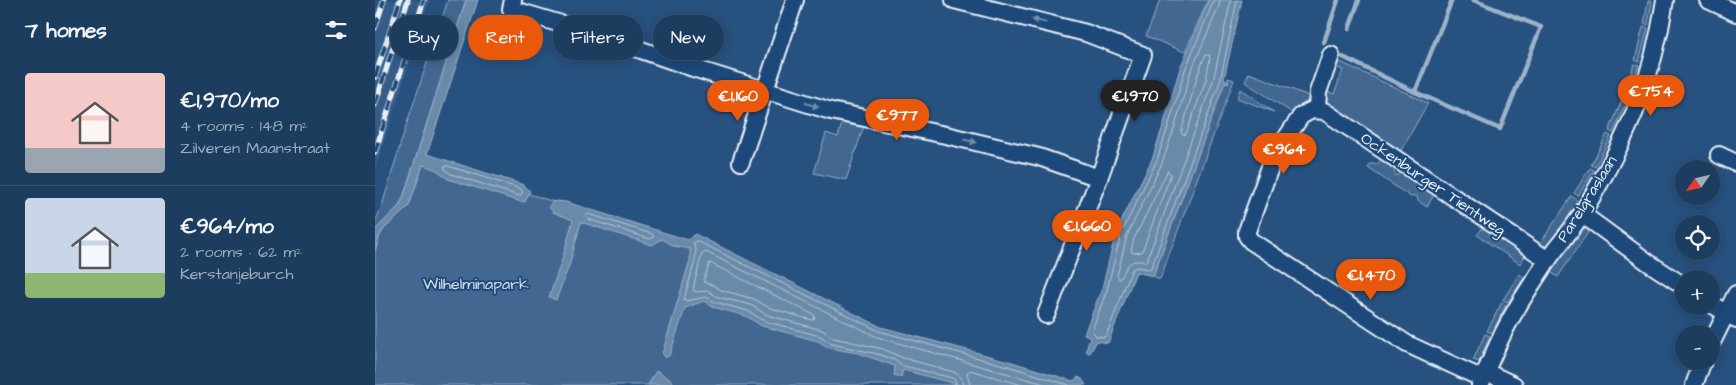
<!DOCTYPE html>
<meta charset="utf-8">
<style>
body{margin:0;font-family:"Architects Daughter",sans-serif;background:#2a4868;color:#f1f3f6;height:100vh;display:flex;flex-direction:column;font-size:19px;white-space:nowrap}
*{box-sizing:border-box;margin:0}
p{font-size:16px;color:#a0aebd}
.icon{flex:none;width:28px;height:28px;fill:none;stroke:currentColor;stroke-width:2;stroke-linecap:round;stroke-linejoin:round}
.map{position:relative;flex:1;overflow:hidden}
.sheet{display:flex;flex-direction:column;background:#1d3d5f;width:375px}
.sheet>*{flex:none}
.guide{position:absolute;left:15px;top:15px;width:475px;height:45px;display:flex;gap:10px}
.needle{width:32px;rotate:236deg}
.fabs{position:absolute;left:1300px;top:160px;display:grid;gap:10px}
.fabs a{display:grid;place-items:center;width:45px;height:45px;border-radius:50%;background:#1d3d5f;box-shadow:0 2px 12px #0003,0 0 0 1px #3b5674;font-size:25px}
.price{position:absolute;translate:-50% -42px;padding:0 11px;border-radius:18px;background:#ea580c;color:#fff;font-size:16px;line-height:32px;filter:drop-shadow(0 1px 2px #0008)}
.price::after{content:'';position:absolute;left:50%;top:30px;width:15px;height:11px;margin-left:-8px;background:inherit;clip-path:polygon(0 0,100% 0,50% 100%)}
.price.active{background:#222;color:#fff}
ul{padding:0;list-style:none}
li{display:flex;align-items:center;gap:15px;height:125px;padding:0 25px}
li+li{border-top:1px solid #3b5674}
li span{display:grid;place-items:center;flex:none;width:140px;height:100px;border-radius:5px;color:#555}
li>.icon{margin-inline-start:auto}
span .icon{width:60px;height:60px;fill:#fffc;stroke-width:1}
li b{font-size:21px}
h2{display:flex;justify-content:space-between;align-items:center;height:60px;padding:0 25px;font-size:21px}
.tag{padding:0 18px;border-radius:22px;background:#1d3d5f;box-shadow:0 2px 12px #0003,0 0 0 1px #3b5674;font-size:18px;line-height:45px}
.tag.active{background:#ea580c;color:#fff}
main{display:flex;flex:1;min-height:0}
.map>svg:first-child{display:block}
</style>
<main>
<section class="sheet">
<h2>7 homes<svg class="icon" aria-label="filters" viewBox="0 0 24 24"><path d="M4 7h16M4 17h16"/><circle cx="9" cy="7" r="2"/><circle cx="15" cy="17" r="2"/></svg></h2>
<ul>
<li><span style="background:linear-gradient(#f6c9c9 75%,#9aa5b1 0)"><svg class="icon" aria-label="home" viewBox="0 0 24 24"><path d="M3 11l9-7 9 7M6 9v11h12V9"/></svg></span><div><b>€1,970/mo</b><p>4 rooms · 148 m²</p><p>Zilveren Maanstraat</p></div></li>
<li><span style="background:linear-gradient(#c9d6e8 75%,#8fb573 0)"><svg class="icon" aria-label="home" viewBox="0 0 24 24"><path d="M3 11l9-7 9 7M6 9v11h12V9"/></svg></span><div><b>€964/mo</b><p>2 rooms · 62 m²</p><p>Kerstanjeburch</p></div></li>
</ul>
</section>
<div class="map">
<svg width="1361" height="385" viewBox="0 0 1361 385">
<rect width="100%" height="100%" fill="#27517f"/>
<filter id="ink" filterUnits="userSpaceOnUse"><feTurbulence type="fractalNoise" baseFrequency=".02" numOctaves="2"/><feDisplacementMap in="SourceGraphic" scale="10" xChannelSelector="R" yChannelSelector="G"/><feConvolveMatrix kernelMatrix="1 2 1 2 8 2 1 2 1" color-interpolation-filters="sRGB"/></filter>
<g filter="url(#ink)">
<path fill="#355d88" d="M 4,0 L 55,0 L 0,170 L 0,11 Z"/>
<g fill="#436891" stroke="#96acc4">
<path d="M 73,0 L 91,0 L 28,198 L 24,206 L 0,230 L 0,222 L 6,209 L 30,129 Z"/>
<path d="M 785,0 L 833,0 L 810,52 L 771,36 Z"/>
<path d="M 1273,1 L 1277,1 L 1273,25 L 1269,24 Z"/>
<path d="M 1268,27 L 1273,28 L 1264,62 L 1260,60 Z"/>
<path d="M 961,60 L 1053,103 L 1024,154 L 953,106 L 950,102 L 951,91 L 959,94 L 968,70 L 958,66 Z"/>
<path d="M 1259,64 L 1264,65 L 1253,98 L 1249,96 Z"/>
<path d="M 874,73 L 934,96 L 932,104 L 919,114 L 870,82 Z"/>
<path d="M 853,78 L 859,80 L 785,279 L 778,276 L 850,82 L 853,83 Z"/>
<path d="M 865,89 L 899,112 L 862,98 Z"/>
<path d="M 1247,100 L 1252,101 L 1238,133 L 1234,131 Z"/>
<path d="M 468,120 L 490,123 L 471,180 L 439,173 L 451,133 L 463,137 Z"/>
<path d="M 1232,134 L 1236,136 L 1220,167 L 1216,165 Z"/>
<path d="M 49,160 L 322,248 L 640,385 L 0,385 L 0,251 L 5,235 L 9,229 L 34,206 Z"/>
<path d="M 1006,160 L 1019,169 L 1020,175 L 1024,175 L 1026,173 L 1059,195 L 1052,207 L 1043,201 L 1042,196 L 1036,197 L 993,168 L 996,164 L 1002,164 Z"/>
<path d="M 1215,168 L 1219,170 L 1203,196 L 1199,193 Z"/>
<path d="M 1197,196 L 1204,202 L 1179,241 L 1172,246 L 1164,245 Z"/>
<path d="M 1109,226 L 1151,254 L 1145,264 L 1102,235 Z"/>
<path d="M 1210,226 L 1216,228 L 1183,277 L 1174,271 L 1206,227 Z"/>
<path d="M 1144,274 L 1153,280 L 1151,283 L 1147,281 L 1133,302 L 1128,300 Z"/>
<path d="M 1127,302 L 1131,305 L 1117,333 L 1112,331 Z"/>
<path d="M 1110,334 L 1115,336 L 1104,362 L 1098,360 Z"/>
</g>
<g fill="#6b8aaa" stroke="#9db3c9">
<path d="M 91,0 L 103,0 L 52,154 L 149,185 L 155,191 L 150,202 L 143,201 L 73,179 L 62,170 L 48,165 L 34,206 L 9,229 L 5,235 L 0,251 L 0,230 L 24,206 L 28,198 Z"/>
<path d="M 834,0 L 867,0 L 849,79 L 854,81 L 853,83 L 850,82 L 778,276 L 761,272 L 733,343 L 722,341 L 715,353 L 712,353 L 711,351 L 715,337 L 709,334 L 727,288 L 741,232 L 777,159 L 789,123 L 805,68 Z"/>
<path d="M 181,201 L 191,202 L 313,240 L 320,234 L 506,327 L 637,362 L 698,381 L 703,377 L 707,379 L 711,385 L 585,385 L 528,370 L 526,377 L 519,375 L 520,366 L 483,353 L 454,348 L 443,341 L 387,326 L 371,316 L 338,307 L 329,301 L 310,308 L 295,354 L 293,357 L 289,357 L 287,354 L 315,260 L 315,249 L 299,246 L 287,239 L 277,245 L 206,222 L 195,263 L 181,300 L 174,297 L 187,260 L 198,220 L 178,212 L 174,207 L 176,203 Z"/>
<path d="M 281,371 L 296,380 L 298,385 L 273,385 Z"/>
</g>
<g fill="none" stroke-linecap="round" stroke-linejoin="round">
<g stroke="#b6c8d9" stroke-width="1">
<path d="M 839,0 L 810,70 L 794,124 L 782,160 L 746,234 L 732,290 L 717,330 L 721,336 L 728,337 L 731,336 L 757,269 L 762,267 L 773,269 L 776,268 L 845,82 L 862,0"/>
<path d="M 845,0 L 844,6 L 816,71 L 800,126 L 787,163 L 752,236 L 742,276 L 744,279 L 746,278 C 752,265 755,258 770,262 L 772,260 L 838,81 L 856,0"/>
<path d="M 834,55 L 835,58 L 831,80 L 811,134 L 808,135 L 806,133 L 823,74 L 830,56 Z"/>
<path d="M 70,166 L 73,166 L 146,189 L 148,193 L 144,196 L 76,174 L 70,169 Z"/>
<path d="M 793,171 L 796,174 L 767,252 L 758,253 L 756,250 L 759,239 Z"/>
<path d="M 213,214 L 277,234 L 279,237 L 275,239 L 213,219 L 211,217 Z"/>
<path d="M 335,263 L 439,315 L 440,319 L 437,320 L 395,308 L 379,299 L 346,290 L 338,285 L 330,283 L 329,280 Z"/>
<path d="M 581,385 L 580,380 L 577,378 L 525,365 L 521,361 L 507,355 L 457,344 L 445,336 L 389,321 L 373,311 L 340,302 L 331,297 L 311,301 L 309,299 L 320,261 L 321,250 L 318,243 L 322,241 L 504,331 L 636,367 L 694,385"/>
<path d="M 588,385 L 586,377 L 579,372 L 528,358 L 508,349 L 459,338 L 447,330 L 392,315 L 376,305 L 343,297 L 333,291 L 320,292 L 318,289 L 327,253 L 331,252 L 502,337 L 673,385"/>
<path d="M 595,385 L 592,373 L 595,370 L 647,385"/>
</g>
<g stroke="#9db3c9" stroke-width="4.5">
<path d="M 974,29 L 984,0"/>
<path d="M 949,42 L 963,0"/>
<path d="M 968,57 L 1040,92 L 1125,129 L 1166,27 L 1098,0"/>
<path d="M 1040,92 L 1077,0"/>
</g>
<g stroke="#e8f1f8" stroke-width="20">
<g id="street">
<path d="M 138,0 L 136,9 L 223,35 L 318,68 L 456,111 L 575,136 L 664,157 L 724,178"/>
<path d="M 579,0 L 711,33 L 768,55 L 724,178 L 671,315"/>
<path d="M 1333,0 L 1361,13"/>
<path d="M 942,109 L 943,92 L 956,55"/>
<path d="M 1344,155 L 1361,163"/>
<path d="M 366,162 L 420,0"/>
<path d="M 1207,214 L 1274,263 L 1309,286"/>
<path d="M 1336,304 L 1361,319"/>
<path d="M 1336,344 L 1361,294"/>
<path d="M 1111,372 L 1139,385"/>
<path d="M 1108,379 L 1032,344 L 876,241 L 872,236 L 872,231 L 899,156 L 926,116 L 937,110 L 949,111 L 1173,260"/>
<path d="M 1105,385 C 1114,364 1123,342 1134,322 C 1145,301 1159,281 1172,261 C 1184,244 1198,229 1208,212 C 1250,142 1278,82 1290,0"/>
<path d="M 1319,385 L 1328,361"/>
</g>
</g>
<use href="#street" stroke="#1f4a7a" stroke-width="16"/>
<g stroke="#e8f1f8" stroke-width="5.5">
<g id="rail">
<path d="M 0,28 L 9,0"/>
<path d="M 0,77 L 25,0"/>
<path d="M 0,105 L 33,0"/>
<path d="M 0,152 L 49,0"/>
</g>
</g>
<use href="#rail" stroke="#1f4a7a" stroke-width="4" stroke-dasharray="11" stroke-linecap="butt"/>
</g>
<defs><path id="oneway-solid" d="M-6-.8H1V-3.2L6.5 0L1 3.2V.8H-6Z" transform="scale(1.25)"/></defs>
<g fill="#6f8dac">
<use href="#oneway-solid" transform="translate(664 21) rotate(-166)"/>
<use href="#oneway-solid" transform="translate(437 105) rotate(17)"/>
<use href="#oneway-solid" transform="translate(595 141) rotate(13)"/>
</g>
</g>
<g text-anchor="middle" dominant-baseline="central" stroke-width="4" stroke-linejoin="round" paint-order="stroke">
<g font-size="16" fill="#e8f1f8" stroke="#1f4a7a">
<text transform="translate(1058 184) rotate(34)">Ockenburger Tientweg</text>
<text transform="translate(1212 199) rotate(-58)">Parelgraslaan</text>
</g>
<g font-size="16" fill="#d8e3ee" stroke="#1f4a7a">
<text x="101" y="284">Wilhelminapark</text>
</g>
</g>
</svg>
<div class="fabs">
<a><svg class="needle" viewBox="-14 -14 28 28"><path d="M0-13l5 13h-10z" fill="#e53935"/><path d="M0 13l5-13h-10z" fill="#a0aebd"/></svg></a>
<a><svg class="icon" aria-label="locate" viewBox="0 0 24 24"><circle cx="12" cy="12" r="6"/><path d="M12 2v4M12 18v4M2 12h4M18 12h4"/></svg></a>
<a>+</a>
<a>−</a>
</div>
<b class="price" style="left:1276px;top:117px">€754</b>
<b class="price" style="left:363px;top:122px">€1,160</b>
<b class="price active" style="left:760px;top:122px">€1,970</b>
<b class="price" style="left:522px;top:141px">€977</b>
<b class="price" style="left:909px;top:175px">€964</b>
<b class="price" style="left:712px;top:252px">€1,660</b>
<b class="price" style="left:996px;top:301px">€1,470</b>
<div class="guide">
<a class="tag">Buy</a>
<a class="tag active">Rent</a>
<a class="tag">Filters</a>
<a class="tag">New</a>
</div>
</div>
</main>
